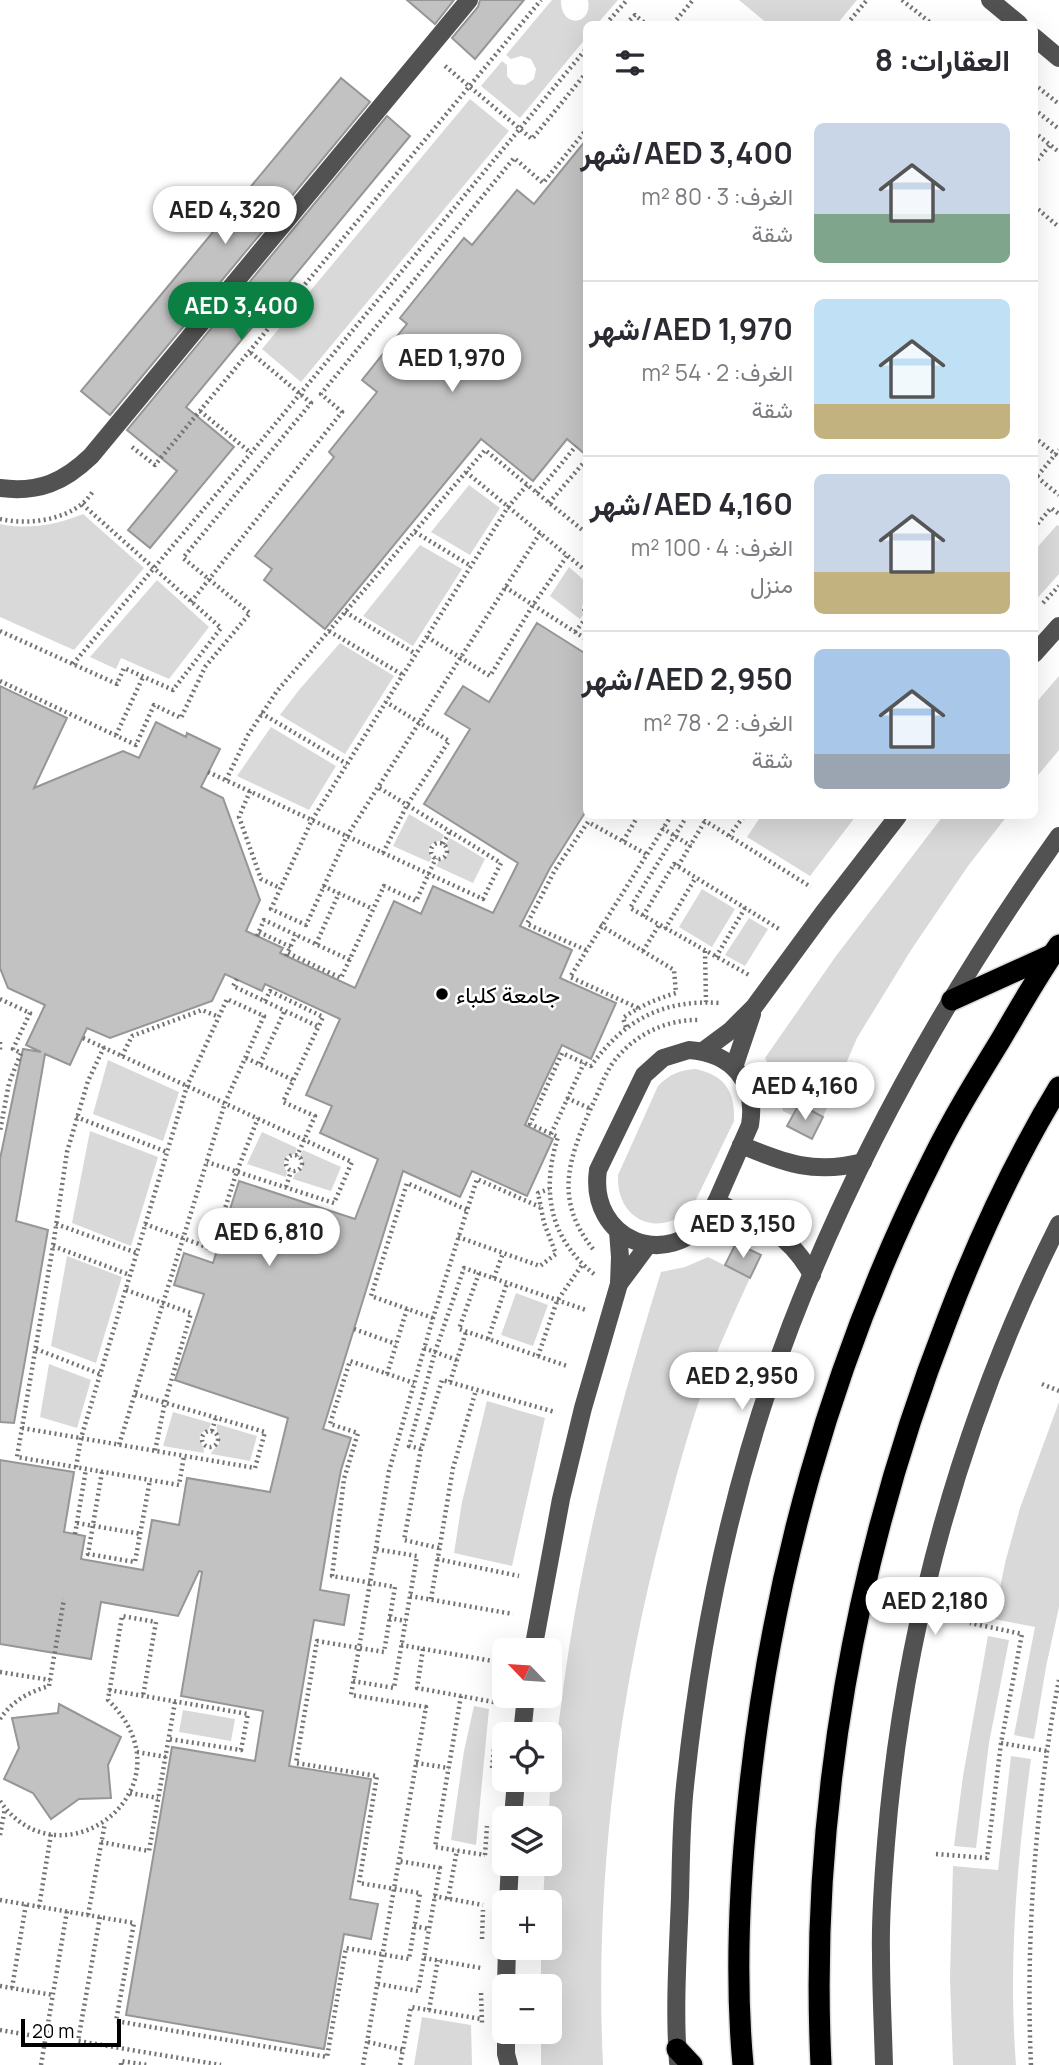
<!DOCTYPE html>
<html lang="ar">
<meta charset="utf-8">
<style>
body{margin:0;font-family:Manrope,Vazirmatn,sans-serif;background:#f7f7f7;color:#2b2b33;direction:rtl;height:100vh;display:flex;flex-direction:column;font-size:26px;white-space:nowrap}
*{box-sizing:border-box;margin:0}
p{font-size:23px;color:#7c7c81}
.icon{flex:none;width:38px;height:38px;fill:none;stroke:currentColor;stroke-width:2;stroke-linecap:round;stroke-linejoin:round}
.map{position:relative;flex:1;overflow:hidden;direction:ltr}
.panel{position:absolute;left:583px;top:21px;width:455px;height:798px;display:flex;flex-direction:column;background:#fff;border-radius:10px;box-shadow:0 7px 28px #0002;direction:rtl}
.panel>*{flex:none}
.needle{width:46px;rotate:295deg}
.fabs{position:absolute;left:492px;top:1638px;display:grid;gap:14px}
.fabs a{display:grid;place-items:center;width:70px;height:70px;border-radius:10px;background:#fff;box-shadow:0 7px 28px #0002;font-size:35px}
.scale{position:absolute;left:21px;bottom:18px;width:100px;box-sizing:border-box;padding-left:7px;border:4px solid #000;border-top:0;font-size:19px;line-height:24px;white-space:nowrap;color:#000;-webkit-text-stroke:5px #fff;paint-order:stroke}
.price{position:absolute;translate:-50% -60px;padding:0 16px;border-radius:24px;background:#fff;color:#222;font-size:23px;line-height:46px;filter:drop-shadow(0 2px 4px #0008)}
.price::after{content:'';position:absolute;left:50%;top:42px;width:21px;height:16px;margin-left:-10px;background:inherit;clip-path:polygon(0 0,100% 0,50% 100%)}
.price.selected{background:#0b8043;color:#fff}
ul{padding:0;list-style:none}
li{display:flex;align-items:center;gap:21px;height:175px;padding:0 28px}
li+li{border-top:2px solid #e1e1e2}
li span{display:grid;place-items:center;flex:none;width:196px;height:140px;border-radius:10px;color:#555}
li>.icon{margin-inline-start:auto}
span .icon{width:84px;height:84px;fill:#fffc;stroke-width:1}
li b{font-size:30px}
h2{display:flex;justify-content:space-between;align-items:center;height:84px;padding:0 28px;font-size:30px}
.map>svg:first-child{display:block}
</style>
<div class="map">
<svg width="1059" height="2065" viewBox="0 0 1059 2065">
<rect width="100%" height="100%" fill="#fff"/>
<g fill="#d9d9d9">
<path d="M 552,0 L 561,0 C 560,29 593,26 588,0 L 618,0 L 597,24 L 586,24 L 586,38 L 520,118 L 481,86 L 502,61 L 507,65 L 507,76 L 514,84 L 525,85 L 534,79 L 536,69 L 531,59 L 521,56 L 511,59 L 506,55 Z"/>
<path d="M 739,0 L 857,0 L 837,24 L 768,24 Z"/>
<path d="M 470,99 L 509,131 L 301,382 L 262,349 Z"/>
<path d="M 469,485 L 500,508 L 470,555 L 431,532 Z"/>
<path d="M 83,514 L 144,568 L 74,650 L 0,617 L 0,524 C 29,530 56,525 83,514 Z"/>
<path d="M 1057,525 L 1059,526 L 1059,574 L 1034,602 L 1034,551 Z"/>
<path d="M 420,545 L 462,569 L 413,646 L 363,616 Z"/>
<path d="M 569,567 L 586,582 L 586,601 L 582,606 L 583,615 L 580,619 L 550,596 Z"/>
<path d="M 157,580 L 209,627 L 169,679 L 121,658 L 116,669 L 90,657 Z"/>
<path d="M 340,643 L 394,676 L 345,754 L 280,715 L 299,690 Z"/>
<path d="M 1059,676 L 1059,750 L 1034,780 L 1034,705 Z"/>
<path d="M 271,727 L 336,766 L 309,810 L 237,776 Z"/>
<path d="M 409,814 L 444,835 L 441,841 C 433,841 428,845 429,854 L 432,858 L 429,862 L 393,846 Z"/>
<path d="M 761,816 L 856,816 L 810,876 L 747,837 Z"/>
<path d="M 943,816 L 1007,816 L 968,866 L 911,950 L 857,1038 L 823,1117 L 799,1104 L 793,1116 L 783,1111 L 777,1082 L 765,1058 L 836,956 Z"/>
<path d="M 450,838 L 485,859 L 473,883 L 436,866 L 439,861 C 447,859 451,852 446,844 Z"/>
<path d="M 702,889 L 735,909 L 712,947 L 679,927 Z"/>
<path d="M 749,918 L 768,929 L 745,966 L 725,955 Z"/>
<path d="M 108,1060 L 179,1092 L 163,1141 L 93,1114 Z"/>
<path d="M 696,1069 C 725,1076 735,1091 734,1121 L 692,1208 C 659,1239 616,1221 618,1175 L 658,1086 C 670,1074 679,1070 696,1069 Z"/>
<path d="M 90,1131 L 158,1157 L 131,1246 L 72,1223 Z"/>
<path d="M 262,1132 L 297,1148 L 295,1154 L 287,1156 C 283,1162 283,1166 287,1172 L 286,1177 L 247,1164 Z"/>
<path d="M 303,1150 L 341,1167 L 331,1191 L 293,1179 L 295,1174 C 303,1170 306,1163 300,1156 Z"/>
<path d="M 67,1256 L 122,1277 L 96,1363 L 51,1346 Z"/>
<path d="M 708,1257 L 750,1278 C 736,1308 722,1339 710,1370 C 693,1415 680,1462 668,1508 C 619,1688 594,1878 603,2065 L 541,2065 L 541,2032 L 550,2032 L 550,1986 L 541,1986 L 541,1948 L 550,1948 L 550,1902 L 543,1902 L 545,1864 L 550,1864 C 550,1848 549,1831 549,1817 C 549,1780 556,1742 561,1706 C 579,1558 617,1414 661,1272 L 685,1267 Z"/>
<path d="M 516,1293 L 548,1305 L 533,1346 L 501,1335 Z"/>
<path d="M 49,1364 L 91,1380 L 77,1428 L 40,1417 Z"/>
<path d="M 487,1401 L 545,1418 L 512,1566 L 454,1553 L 462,1502 Z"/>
<path d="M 1059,1402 L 1059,1607 L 1046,1667 L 1034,1739 L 1014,1735 L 1035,1627 L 994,1619 L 1005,1563 L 1020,1508 Z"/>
<path d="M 173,1412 L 211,1423 L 209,1429 C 191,1435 205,1443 204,1453 L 163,1446 Z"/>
<path d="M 217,1424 L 257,1436 L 250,1461 L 211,1454 C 213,1448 217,1448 219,1443 C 221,1435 215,1432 217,1424 Z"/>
<path d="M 988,1636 L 1009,1640 L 989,1743 L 976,1848 L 954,1846 L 963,1776 Z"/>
<path d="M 474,1706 L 489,1709 L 476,1845 L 451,1840 L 464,1751 Z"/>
<path d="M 183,1710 L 235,1719 L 231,1741 L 179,1732 Z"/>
<path d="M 1011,1756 L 1031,1759 C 1017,1860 1008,1963 1016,2065 L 953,2065 L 950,1978 L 953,1866 L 998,1870 Z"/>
<path d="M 422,2017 L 471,2025 L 472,2065 L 414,2065 Z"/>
</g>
<g fill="#c2c2c2" stroke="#969696" stroke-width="2">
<path d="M 407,0 L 454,0 L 435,24 Z"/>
<path d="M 480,0 L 524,0 L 475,59 L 452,38 L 478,7 Z"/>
<path d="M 341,78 L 370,102 L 110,415 L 81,391 Z"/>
<path d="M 387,116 L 410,136 L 186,407 L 234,447 L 150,548 L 128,530 L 177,471 L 127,430 Z"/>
<path d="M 586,140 L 586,455 L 567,439 L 533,481 L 481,439 L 325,629 L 264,580 L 272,569 L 255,556 L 334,457 L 329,452 L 377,392 L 362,380 L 407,324 L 400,318 L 464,238 L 472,245 L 517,190 L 534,204 Z"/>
<path d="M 537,623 L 586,654 L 586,811 L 550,868 L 520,926 L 572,950 L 560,978 L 616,1003 L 591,1059 L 562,1045 L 543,1085 L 525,1125 L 553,1139 L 527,1196 L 472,1171 L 460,1197 L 403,1171 L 323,1429 L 351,1438 L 341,1470 L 333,1512 L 320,1590 L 349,1595 L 344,1625 L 314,1620 L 289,1766 L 371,1779 L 350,1899 L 378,1904 L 371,1939 L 344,1934 L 324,2049 L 126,2015 L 172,1747 L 255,1761 L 263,1711 L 181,1696 L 202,1572 L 199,1571 L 178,1616 L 101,1602 L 91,1659 L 0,1644 L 0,1460 L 74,1472 L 64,1532 L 85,1536 L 81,1559 L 143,1570 L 152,1520 L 179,1525 L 187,1478 L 270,1492 L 288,1418 L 175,1380 L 204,1294 L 174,1285 L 184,1253 L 213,1263 L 239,1181 L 355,1219 L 378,1159 L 320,1133 L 332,1106 L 306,1095 L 340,1019 L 265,984 L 262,991 L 225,974 L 212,1001 L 110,1038 L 87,1028 L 70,1065 L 45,1054 L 16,1221 L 48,1230 L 14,1423 L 0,1422 L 0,1159 L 23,1049 L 41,1052 L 26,1045 L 45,1005 L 8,988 L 0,968 L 0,686 L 67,718 L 34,788 L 123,751 L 139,758 L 156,722 L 186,737 L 187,733 L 220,749 L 201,787 L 223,798 L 260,900 L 246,931 L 283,948 L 280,953 L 355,988 L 394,901 L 421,914 L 433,886 L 493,913 L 518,863 L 424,804 L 470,729 L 445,714 L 463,686 L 489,702 Z"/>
<path d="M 799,1104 L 823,1117 L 812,1139 L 787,1126 Z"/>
<path d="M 736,1243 L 761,1255 L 750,1278 L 725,1265 Z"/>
<path d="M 59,1704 L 121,1737 L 108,1765 L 111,1798 L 79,1799 L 51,1819 L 33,1793 L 4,1779 L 19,1748 L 12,1718 L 58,1713 Z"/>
</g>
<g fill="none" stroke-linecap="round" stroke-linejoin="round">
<g stroke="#dbdbdb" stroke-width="24">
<g id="highway">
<path d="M 952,1000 L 1051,955"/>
<path d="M 677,2049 L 692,2065"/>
<path d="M 743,2065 C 735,1978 739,1890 748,1803 C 770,1581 831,1360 932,1160 C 952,1119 976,1080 1000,1041 C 1019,1009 1037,976 1059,945"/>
<path d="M 821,2065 C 809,1812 855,1555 947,1320 C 978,1239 1014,1161 1059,1087"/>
</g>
</g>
<g stroke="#747474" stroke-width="4.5" stroke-dasharray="2 3.5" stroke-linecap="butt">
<path d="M 902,0 L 932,24"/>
<path d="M 606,24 L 627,0"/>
<path d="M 626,24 L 635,15 L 646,24"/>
<path d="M 673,24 L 693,0"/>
<path d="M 847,24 L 867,0"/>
<path d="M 445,66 L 532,139 L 586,73"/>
<path d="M 1034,84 L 1059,104"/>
<path d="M 1034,109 L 1059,129"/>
<path d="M 1034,132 L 1059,152"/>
<path d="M 1034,164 L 1050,145"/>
<path d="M 1034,206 L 1059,227"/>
<path d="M 200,411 L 251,453"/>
<path d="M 1034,437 L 1059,457"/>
<path d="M 132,447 L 155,465 L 541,0"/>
<path d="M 466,472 L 586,571"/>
<path d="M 1037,477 L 1059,495"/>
<path d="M 1034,480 L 1059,450"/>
<path d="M 527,485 L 508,507 L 312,820 L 271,909 L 306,925 L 347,836 L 540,533"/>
<path d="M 537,493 L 576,446"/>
<path d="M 549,503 L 586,460"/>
<path d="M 0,519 C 26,525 62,521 83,503 C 87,500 91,494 94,490"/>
<path d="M 1034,528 L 1051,508 L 1059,514"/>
<path d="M 415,532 L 471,566"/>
<path d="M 505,587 L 586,639"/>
<path d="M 191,602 L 342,412 L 321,394 L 514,158 L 543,183 L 586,130"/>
<path d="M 1043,603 L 1059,586"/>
<path d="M 586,604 L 584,612 L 586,615"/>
<path d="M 345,612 L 416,654"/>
<path d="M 0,631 L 117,684 L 124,668 L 173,690 L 221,628 L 82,504"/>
<path d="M 329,631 L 403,675"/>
<path d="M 575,632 L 586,618"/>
<path d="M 427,637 L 490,676 L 533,605 L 567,556"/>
<path d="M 73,664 L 251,453 L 586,49"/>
<path d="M 0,681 L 136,745 L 154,705 L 181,718 L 205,667 L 250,613 L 183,558 L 311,403 L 250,352"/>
<path d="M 261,713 L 347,764"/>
<path d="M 116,735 L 143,677"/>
<path d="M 208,772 L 483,899 L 501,863 L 378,787"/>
<path d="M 226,780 L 248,735 L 277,691 L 485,450 L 586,533"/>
<path d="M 250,791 L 239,817 L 261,879 L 280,888"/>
<path d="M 687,816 L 630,908 L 749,975"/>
<path d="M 704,816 L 702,819 L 811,887"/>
<path d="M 662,828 L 691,846"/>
<path d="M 729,836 L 744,816"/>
<path d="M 623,841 L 638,816"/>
<circle cx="439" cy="851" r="8"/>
<path d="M 443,844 L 450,831"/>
<path d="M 383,853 L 407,805 L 449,741 L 386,702"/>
<path d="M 678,866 L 705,821"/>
<path d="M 323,886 L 373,909"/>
<path d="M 643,916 L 674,864 L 779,929"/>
<path d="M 600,925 L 674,970 L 676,993 C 656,999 640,1006 623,1018 L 626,1027"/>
<path d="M 665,929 L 696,877"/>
<path d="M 259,932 L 291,947"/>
<path d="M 257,936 L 264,920 L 350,960"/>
<path d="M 316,944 L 339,893"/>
<path d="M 586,950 L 527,924 L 555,870 L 588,822 L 646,854"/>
<path d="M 643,951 L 659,925"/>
<path d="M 705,951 L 706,1002"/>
<path d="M 288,953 L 341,978 L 384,886 L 416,901 L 436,858"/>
<path d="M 286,956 L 296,935"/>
<path d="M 716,957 L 745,908"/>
<path d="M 237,979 L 233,986 L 319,1027"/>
<path d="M 0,999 L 30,1013 L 13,1049 L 21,1053 L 9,1083 L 0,1131"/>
<path d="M 265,1001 L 270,991 L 323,1017 L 283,1102 L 315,1116 L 297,1156"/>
<path d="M 638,1008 L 570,977 L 671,816"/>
<path d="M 83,1038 L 352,1162 L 334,1203 L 207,1162"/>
<path d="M 0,1042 L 0,1053"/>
<path d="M 104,1047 L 88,1081 L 67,1152 L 53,1246 L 17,1457 L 179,1485 L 184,1456"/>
<path d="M 122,1056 L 132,1036 L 202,1010 L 219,1017"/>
<path d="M 246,1058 L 293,1080"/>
<path d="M 260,1064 L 285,1010"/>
<path d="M 567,1098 L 591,1109"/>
<path d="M 76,1117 L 167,1152"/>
<path d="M 551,1134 L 584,1063"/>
<circle cx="294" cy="1163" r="8"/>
<path d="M 286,1187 L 291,1171"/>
<path d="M 56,1224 L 137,1253"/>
<path d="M 145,1224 L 212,1249 L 237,1171 L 258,1118"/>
<path d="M 458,1237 L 540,1266 L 556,1254 L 544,1223 L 538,1193 L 549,1189"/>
<path d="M 53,1246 L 130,1275"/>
<path d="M 593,1249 C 554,1200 568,1160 591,1108 C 598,1094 603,1078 612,1064 C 632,1036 665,1019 700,1020"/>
<path d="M 479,1273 L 459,1329 L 567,1366"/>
<path d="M 594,1274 C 549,1238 541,1190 558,1137 L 530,1124 L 562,1053 L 591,1066 C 624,1020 663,999 720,1003"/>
<path d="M 494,1278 L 503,1253"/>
<path d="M 126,1290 L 191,1313 L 165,1402 L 155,1451"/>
<path d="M 433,1318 L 371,1296 L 407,1183 L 467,1210"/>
<path d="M 354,1329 L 396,1344"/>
<path d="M 488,1339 L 507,1283"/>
<path d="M 424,1348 L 457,1360"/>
<path d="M 36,1349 L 100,1374"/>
<path d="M 538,1356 L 557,1301 L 582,1265"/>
<path d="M 387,1374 L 407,1309"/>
<path d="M 450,1382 L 466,1332"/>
<path d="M 1042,1384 L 1059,1391"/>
<path d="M 22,1428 L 255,1468 L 265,1432 L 135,1394"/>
<path d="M 212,1431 L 216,1417"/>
<circle cx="210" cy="1439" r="8"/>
<path d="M 421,1449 L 409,1446 L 435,1352 L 464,1268 L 586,1310"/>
<path d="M 76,1467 L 81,1438 L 187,1086 L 227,999 L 264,1016 L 225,1103 L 119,1445"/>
<path d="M 102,1472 L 88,1554 L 135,1562 L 150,1480"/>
<path d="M 77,1523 L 141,1534"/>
<path d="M 75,1534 L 86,1469"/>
<path d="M 439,1548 L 404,1540 L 421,1449 L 442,1380 L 555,1412"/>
<path d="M 437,1559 L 519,1576"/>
<path d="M 410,1596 L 513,1614"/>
<path d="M 431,1599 L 453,1468 L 476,1390"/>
<path d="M 389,1618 L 406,1621"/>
<path d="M 401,1645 L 504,1663"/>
<path d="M 423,1649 L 417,1688 L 499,1703"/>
<path d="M 0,1672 L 50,1680"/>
<path d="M 353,1681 L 394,1688 L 417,1556 L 375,1549"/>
<path d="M 502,1685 L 504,1668"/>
<path d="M 109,1690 L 248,1714 L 241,1750 L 169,1739"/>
<path d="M 461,1696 L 435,1847 L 485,1855"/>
<path d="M 0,1719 C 12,1701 29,1692 49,1686 L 64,1599"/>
<path d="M 1001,1743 L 1047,1751"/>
<path d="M 137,1752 L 166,1757"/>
<path d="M 416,1763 L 449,1768"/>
<path d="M 492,1768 L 495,1739"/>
<path d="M 130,1793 L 158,1798"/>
<path d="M 0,1801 C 61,1890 197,1787 108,1700 L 122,1616 L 156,1622 L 143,1696"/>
<path d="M 0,1835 L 5,1808"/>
<path d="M 101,1842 L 149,1851 L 175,1702"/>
<path d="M 936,1854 L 987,1858 L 1001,1743 L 1022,1634 L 970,1623"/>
<path d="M 485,1855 L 487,1826"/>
<path d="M 434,1896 L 483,1905"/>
<path d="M 448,1899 L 457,1850"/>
<path d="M 0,1900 L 134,1923 L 116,2021 L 327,2057 L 346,1948 L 409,1959 L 420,1893 L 359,1883 L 377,1776 L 296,1763 L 317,1641 L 384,1652 L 395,1587 L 332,1576 L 344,1479 L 358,1433 L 330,1424 L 350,1361 L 414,1383"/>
<path d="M 39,1907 L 51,1834"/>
<path d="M 88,1915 L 105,1823"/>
<path d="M 100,1917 L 78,2041 L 221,2065"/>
<path d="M 414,1926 L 429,1929"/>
<path d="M 482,1939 L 483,1910"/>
<path d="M 424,1958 L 481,1968"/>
<path d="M 378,1984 L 418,1991 L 440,1868 L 399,1861"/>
<path d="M 0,1986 L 53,1995"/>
<path d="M 12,1988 L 26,1904"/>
<path d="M 481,1993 L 482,2023"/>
<path d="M 429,2010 L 438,1960"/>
<path d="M 0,2030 L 46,2038"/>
<path d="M 368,2042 L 403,2050"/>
<path d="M 41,2065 L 67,1911"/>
<path d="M 121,2065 L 121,2061 L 148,2065"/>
<path d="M 363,2065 L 426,1707 L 351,1695 L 389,1471 L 433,1318 L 477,1179 L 540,1207"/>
<path d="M 400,2065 L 411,2007 L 481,2019"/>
<path d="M 1031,2065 C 1027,1975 1031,1886 1041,1797 C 1046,1758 1051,1719 1059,1680"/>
</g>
<g stroke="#525252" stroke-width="18">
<path d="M 990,0 L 1019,24"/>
<path d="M 1034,37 L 1059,58"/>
<path d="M 0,488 C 39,493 64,482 91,456 L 469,0"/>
<path d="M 1034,654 L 1059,626"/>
<path d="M 689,1050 C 732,1053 757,1082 750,1125 L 710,1216 C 668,1273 588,1240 598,1170 L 644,1075 L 663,1058 Z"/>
<path d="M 703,1051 L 730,1031 L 754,1007 L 823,913 L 898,816"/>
<path d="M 734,1067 L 752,1014"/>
<path d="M 741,1145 C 785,1163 815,1175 863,1162"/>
<path d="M 716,1202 C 758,1221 789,1232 812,1275"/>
<path d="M 618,1231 L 620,1257 L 619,1284"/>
<path d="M 533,1650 L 561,1499 L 583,1408 L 619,1284 L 648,1245"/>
<path d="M 522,1734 L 526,1696"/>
<path d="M 513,1818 L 516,1780"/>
<path d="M 508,1902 L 510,1864"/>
<path d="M 506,1986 L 507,1948"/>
<path d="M 506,2032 L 506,2054 L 509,2065"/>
<path d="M 678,2062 C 674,2007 678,1952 680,1897 C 681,1860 681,1822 685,1786 C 701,1630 735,1472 791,1325 C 858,1152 951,987 1059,836"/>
<path d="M 884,2065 C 883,2028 881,1991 881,1954 C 880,1917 883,1880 886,1843 C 903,1628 962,1416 1059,1224"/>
</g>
<use href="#highway" stroke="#000" stroke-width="21"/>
</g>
<circle fill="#000" stroke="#fff" stroke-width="2.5" cx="442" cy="994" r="7"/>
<g text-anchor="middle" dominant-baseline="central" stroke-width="5" stroke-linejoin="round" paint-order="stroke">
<g font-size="23" fill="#000" stroke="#fff" text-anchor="start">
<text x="456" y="994">جامعة كلباء</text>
</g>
</g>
</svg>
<div class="fabs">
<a><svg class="needle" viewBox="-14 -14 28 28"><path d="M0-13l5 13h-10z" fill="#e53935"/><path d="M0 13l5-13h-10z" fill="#7c7c81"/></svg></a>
<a><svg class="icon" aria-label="locate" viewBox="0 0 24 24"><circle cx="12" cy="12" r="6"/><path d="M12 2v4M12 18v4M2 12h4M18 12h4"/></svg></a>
<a><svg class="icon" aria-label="layers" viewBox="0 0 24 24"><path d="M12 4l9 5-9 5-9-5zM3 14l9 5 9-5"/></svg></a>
<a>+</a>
<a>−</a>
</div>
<div class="scale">20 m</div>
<b class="price" style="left:225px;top:246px">AED 4,320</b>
<b class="price selected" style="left:241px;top:342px">AED 3,400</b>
<b class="price" style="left:452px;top:394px">AED 1,970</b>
<b class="price" style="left:805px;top:1122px">AED 4,160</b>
<b class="price" style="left:743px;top:1260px">AED 3,150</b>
<b class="price" style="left:269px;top:1268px">AED 6,810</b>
<b class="price" style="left:742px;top:1412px">AED 2,950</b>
<b class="price" style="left:935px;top:1637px">AED 2,180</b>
<section class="panel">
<h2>العقارات: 8<svg class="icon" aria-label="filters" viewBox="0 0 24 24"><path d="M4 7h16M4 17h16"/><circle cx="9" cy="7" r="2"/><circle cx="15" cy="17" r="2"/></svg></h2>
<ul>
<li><span style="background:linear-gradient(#c9d6e8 65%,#7fa58c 0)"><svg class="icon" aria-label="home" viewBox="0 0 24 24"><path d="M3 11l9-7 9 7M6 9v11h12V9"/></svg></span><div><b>AED 3,400/شهر</b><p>الغرف: 3 · 80 m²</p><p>شقة</p></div></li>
<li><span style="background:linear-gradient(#bfe0f5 75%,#c2b280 0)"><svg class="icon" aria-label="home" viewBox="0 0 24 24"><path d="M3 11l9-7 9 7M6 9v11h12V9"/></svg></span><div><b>AED 1,970/شهر</b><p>الغرف: 2 · 54 m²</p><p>شقة</p></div></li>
<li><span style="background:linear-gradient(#c9d6e8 70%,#c2b280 0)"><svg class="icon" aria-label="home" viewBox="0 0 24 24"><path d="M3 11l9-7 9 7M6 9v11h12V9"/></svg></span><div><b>AED 4,160/شهر</b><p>الغرف: 4 · 100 m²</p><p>منزل</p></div></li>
<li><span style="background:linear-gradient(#a9c7e8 75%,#9aa5b1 0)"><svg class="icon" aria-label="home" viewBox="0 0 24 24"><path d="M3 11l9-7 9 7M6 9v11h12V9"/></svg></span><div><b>AED 2,950/شهر</b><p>الغرف: 2 · 78 m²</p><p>شقة</p></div></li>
</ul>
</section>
</div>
